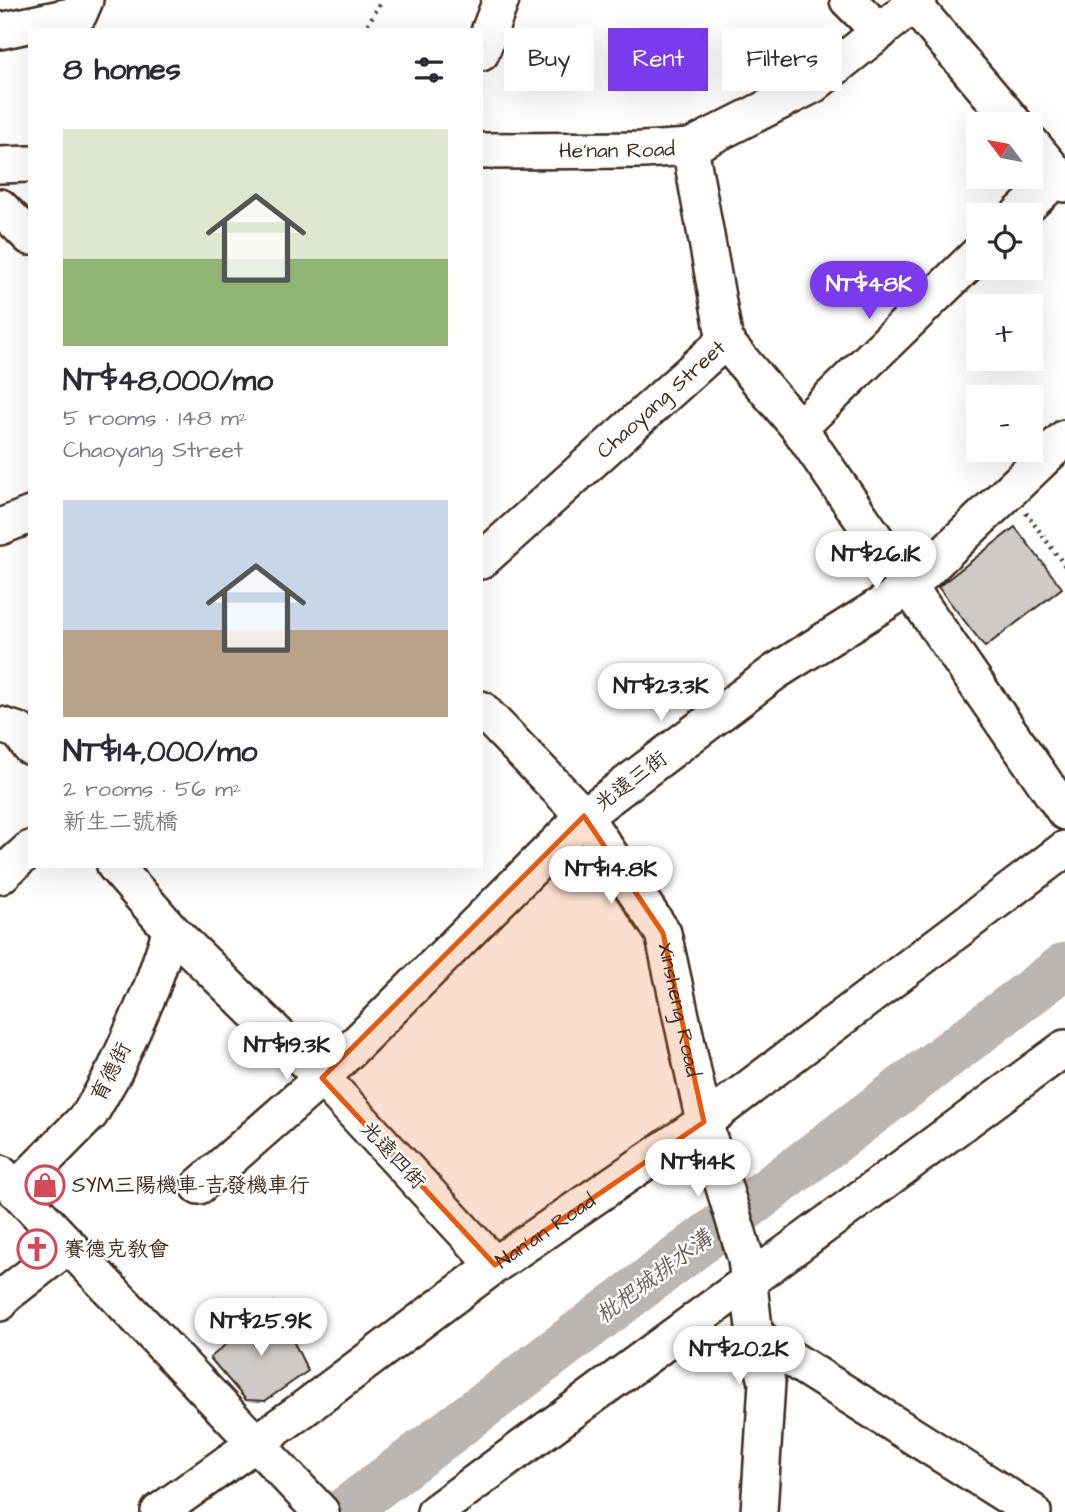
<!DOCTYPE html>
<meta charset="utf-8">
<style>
body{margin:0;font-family:"Architects Daughter","LXGW WenKai TC",sans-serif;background:#f2f2f3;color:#2b2b33;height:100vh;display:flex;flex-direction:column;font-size:26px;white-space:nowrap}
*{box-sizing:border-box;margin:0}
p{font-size:23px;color:#7c7c81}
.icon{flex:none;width:38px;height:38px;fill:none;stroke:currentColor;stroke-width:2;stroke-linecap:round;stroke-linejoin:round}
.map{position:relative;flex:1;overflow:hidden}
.side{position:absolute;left:28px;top:28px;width:455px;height:840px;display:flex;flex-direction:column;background:#fff;border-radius:0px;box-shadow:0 7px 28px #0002}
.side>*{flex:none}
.hud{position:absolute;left:504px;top:28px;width:455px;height:63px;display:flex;gap:14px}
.needle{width:46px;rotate:302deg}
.tools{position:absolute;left:966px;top:112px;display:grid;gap:14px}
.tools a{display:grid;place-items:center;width:77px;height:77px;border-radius:0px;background:#fff;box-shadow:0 7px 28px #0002;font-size:35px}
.price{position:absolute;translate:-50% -60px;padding:0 16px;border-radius:24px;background:#fff;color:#222;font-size:23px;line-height:46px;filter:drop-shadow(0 2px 4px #0008)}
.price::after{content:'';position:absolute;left:50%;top:42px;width:21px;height:16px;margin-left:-10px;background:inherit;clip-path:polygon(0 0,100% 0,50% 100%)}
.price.selected{background:#7c3aed;color:#fff}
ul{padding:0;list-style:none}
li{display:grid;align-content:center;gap:14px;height:371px;padding:0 35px}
li span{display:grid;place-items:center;height:217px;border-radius:0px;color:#555}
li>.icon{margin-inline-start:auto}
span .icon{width:126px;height:126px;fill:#fffc;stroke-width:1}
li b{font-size:30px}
h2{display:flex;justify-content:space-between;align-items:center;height:84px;padding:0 35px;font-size:30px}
.tag{padding:0 24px;border-radius:0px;background:#fff;box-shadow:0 7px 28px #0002;font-size:24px;line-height:63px}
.tag.selected{background:#7c3aed;color:#fff}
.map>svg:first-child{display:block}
</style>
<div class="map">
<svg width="1065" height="1512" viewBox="0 0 1065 1512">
<rect width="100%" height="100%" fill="#fff"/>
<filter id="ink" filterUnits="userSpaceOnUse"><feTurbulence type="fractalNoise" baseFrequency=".0143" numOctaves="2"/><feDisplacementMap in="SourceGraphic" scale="14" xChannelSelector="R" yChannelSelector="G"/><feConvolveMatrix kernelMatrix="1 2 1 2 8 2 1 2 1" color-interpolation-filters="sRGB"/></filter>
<g filter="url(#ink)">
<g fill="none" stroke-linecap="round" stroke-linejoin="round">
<path stroke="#bcb6b3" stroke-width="47" d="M 343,1512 L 1065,966"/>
</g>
<g fill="#cfcac7" stroke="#3b2a1e" stroke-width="2">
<path d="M 1015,527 L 1062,588 L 985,647 L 938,587 Z"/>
<path d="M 274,1302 L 308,1371 L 265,1401 L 246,1400 L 210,1358 Z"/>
</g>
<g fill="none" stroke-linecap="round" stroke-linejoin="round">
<g stroke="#3b2a1e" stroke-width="40">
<g id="minor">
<path d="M 848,0 L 880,32"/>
<path d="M 914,5 L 1015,124"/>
<path d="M 0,31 L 79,14 L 85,0"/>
<path d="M 481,53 L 501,0"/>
<path d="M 1031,143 L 1065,184"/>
<path id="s1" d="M 481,151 L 643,150 L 690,147 L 813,85 L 919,0"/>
<path d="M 0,165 L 30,164"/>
<path d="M 0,207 L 30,237"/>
<path d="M 1018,215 L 1059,176"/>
<path d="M 725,341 L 799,428 L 1065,812"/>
<path d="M 799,428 L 978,254"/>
<path d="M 0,527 L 30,515"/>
<path id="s2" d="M 481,561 L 725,341 L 690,147"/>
<path id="s3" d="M 481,709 L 584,816 L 663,933 L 704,1122 L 746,1259 L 755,1336 L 767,1382 L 759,1512"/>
<path d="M 0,725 L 19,731 L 30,747"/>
<path d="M 115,866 L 171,930 L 322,1078 L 495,1265"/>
<path d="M 0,876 L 30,849"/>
<path d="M 0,1173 L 321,1512"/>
<path d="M 199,1186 L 322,1078 L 584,816 L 775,672 L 908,588 L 1065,438"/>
<path d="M 15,1190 L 90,1114 L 115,1070 L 151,989 L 171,930"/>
<path d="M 0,1303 L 3,1297 L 68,1246"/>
<path d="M 755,1336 L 1033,1512"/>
<path id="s4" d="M 159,1512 L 302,1410 L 495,1265 L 704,1122 L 1065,849"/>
<path d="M 435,1512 L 1065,1048"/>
</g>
</g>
<g stroke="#3b2a1e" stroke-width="4.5" stroke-dasharray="2 5" stroke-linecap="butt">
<path d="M 364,30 L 380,4"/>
<path d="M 1026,513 L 1065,566"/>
</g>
<use href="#minor" stroke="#fff" stroke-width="35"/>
</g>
</g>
<path fill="#e8590c" fill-opacity="0.2" stroke="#e8590c" stroke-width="5" stroke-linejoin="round" d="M 584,816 L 663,933 L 704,1122 L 495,1265 L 322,1078 Z"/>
<defs>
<g id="shop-ring" transform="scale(2.0125)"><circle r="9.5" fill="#fff" stroke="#d1495b" stroke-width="1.5"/><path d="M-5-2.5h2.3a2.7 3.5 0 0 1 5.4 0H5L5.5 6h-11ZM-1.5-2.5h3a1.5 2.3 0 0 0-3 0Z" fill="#d1495b"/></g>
<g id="church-ring" transform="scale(2.0125)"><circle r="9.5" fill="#fff" stroke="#d1495b" stroke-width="1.5"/><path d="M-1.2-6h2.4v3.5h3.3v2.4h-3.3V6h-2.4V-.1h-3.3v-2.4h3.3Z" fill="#d1495b"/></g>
</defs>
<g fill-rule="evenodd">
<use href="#shop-ring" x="45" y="1185"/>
<use href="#church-ring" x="37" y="1249"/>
</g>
<g text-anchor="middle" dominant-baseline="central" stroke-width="5" stroke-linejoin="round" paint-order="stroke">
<g font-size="21" fill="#3b2a1e" stroke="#fff">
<text stroke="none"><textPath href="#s1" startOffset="136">He'nan Road</textPath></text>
<text stroke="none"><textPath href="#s2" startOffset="242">Chaoyang Street</textPath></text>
<text transform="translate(631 781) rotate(-37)">光遠三街</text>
<text stroke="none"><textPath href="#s3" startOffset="368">Xinsheng Road</textPath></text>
<text transform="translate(111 1072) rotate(-63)">育德街</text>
<text transform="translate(393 1155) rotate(47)">光遠四街</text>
<text stroke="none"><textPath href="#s4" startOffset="478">Nan'an Road</textPath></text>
</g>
<g font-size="21" fill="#3b2a1e" stroke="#fff" text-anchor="start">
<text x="72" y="1185">SYM三陽機車-吉發機車行</text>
<text x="64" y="1249">賽德克教會</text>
</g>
<g font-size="23" font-style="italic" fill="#685b52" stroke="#fff">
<text transform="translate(654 1277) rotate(-37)">枇杷城排水溝</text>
</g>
</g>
</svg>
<div class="tools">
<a><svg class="needle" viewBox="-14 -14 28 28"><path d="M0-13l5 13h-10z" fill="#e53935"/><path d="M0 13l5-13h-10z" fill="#7c7c81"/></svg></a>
<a><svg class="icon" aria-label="locate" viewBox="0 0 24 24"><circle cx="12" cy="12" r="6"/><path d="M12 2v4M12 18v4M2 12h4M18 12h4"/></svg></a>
<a>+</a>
<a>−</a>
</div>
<b class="price selected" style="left:869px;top:321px">NT$48K</b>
<b class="price" style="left:876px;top:591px">NT$26.1K</b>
<b class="price" style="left:661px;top:723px">NT$23.3K</b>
<b class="price" style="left:611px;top:906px">NT$14.8K</b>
<b class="price" style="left:287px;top:1082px">NT$19.3K</b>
<b class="price" style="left:698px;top:1199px">NT$14K</b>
<b class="price" style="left:261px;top:1358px">NT$25.9K</b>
<b class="price" style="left:739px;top:1386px">NT$20.2K</b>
<div class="hud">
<a class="tag">Buy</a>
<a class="tag selected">Rent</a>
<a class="tag">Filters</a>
</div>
<section class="side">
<h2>8 homes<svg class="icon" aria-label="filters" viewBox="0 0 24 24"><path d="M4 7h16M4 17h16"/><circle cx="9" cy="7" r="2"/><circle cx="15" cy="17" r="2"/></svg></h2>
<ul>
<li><span style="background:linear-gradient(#dfe7d0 60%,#8fb573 0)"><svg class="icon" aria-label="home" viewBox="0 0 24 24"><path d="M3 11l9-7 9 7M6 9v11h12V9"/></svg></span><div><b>NT$48,000/mo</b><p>5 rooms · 148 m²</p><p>Chaoyang Street</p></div></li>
<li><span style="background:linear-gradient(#c9d6e8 60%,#b9a48a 0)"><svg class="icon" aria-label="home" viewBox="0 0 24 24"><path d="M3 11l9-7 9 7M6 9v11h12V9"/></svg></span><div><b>NT$14,000/mo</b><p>2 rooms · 56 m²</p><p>新生二號橋</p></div></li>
</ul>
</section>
</div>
